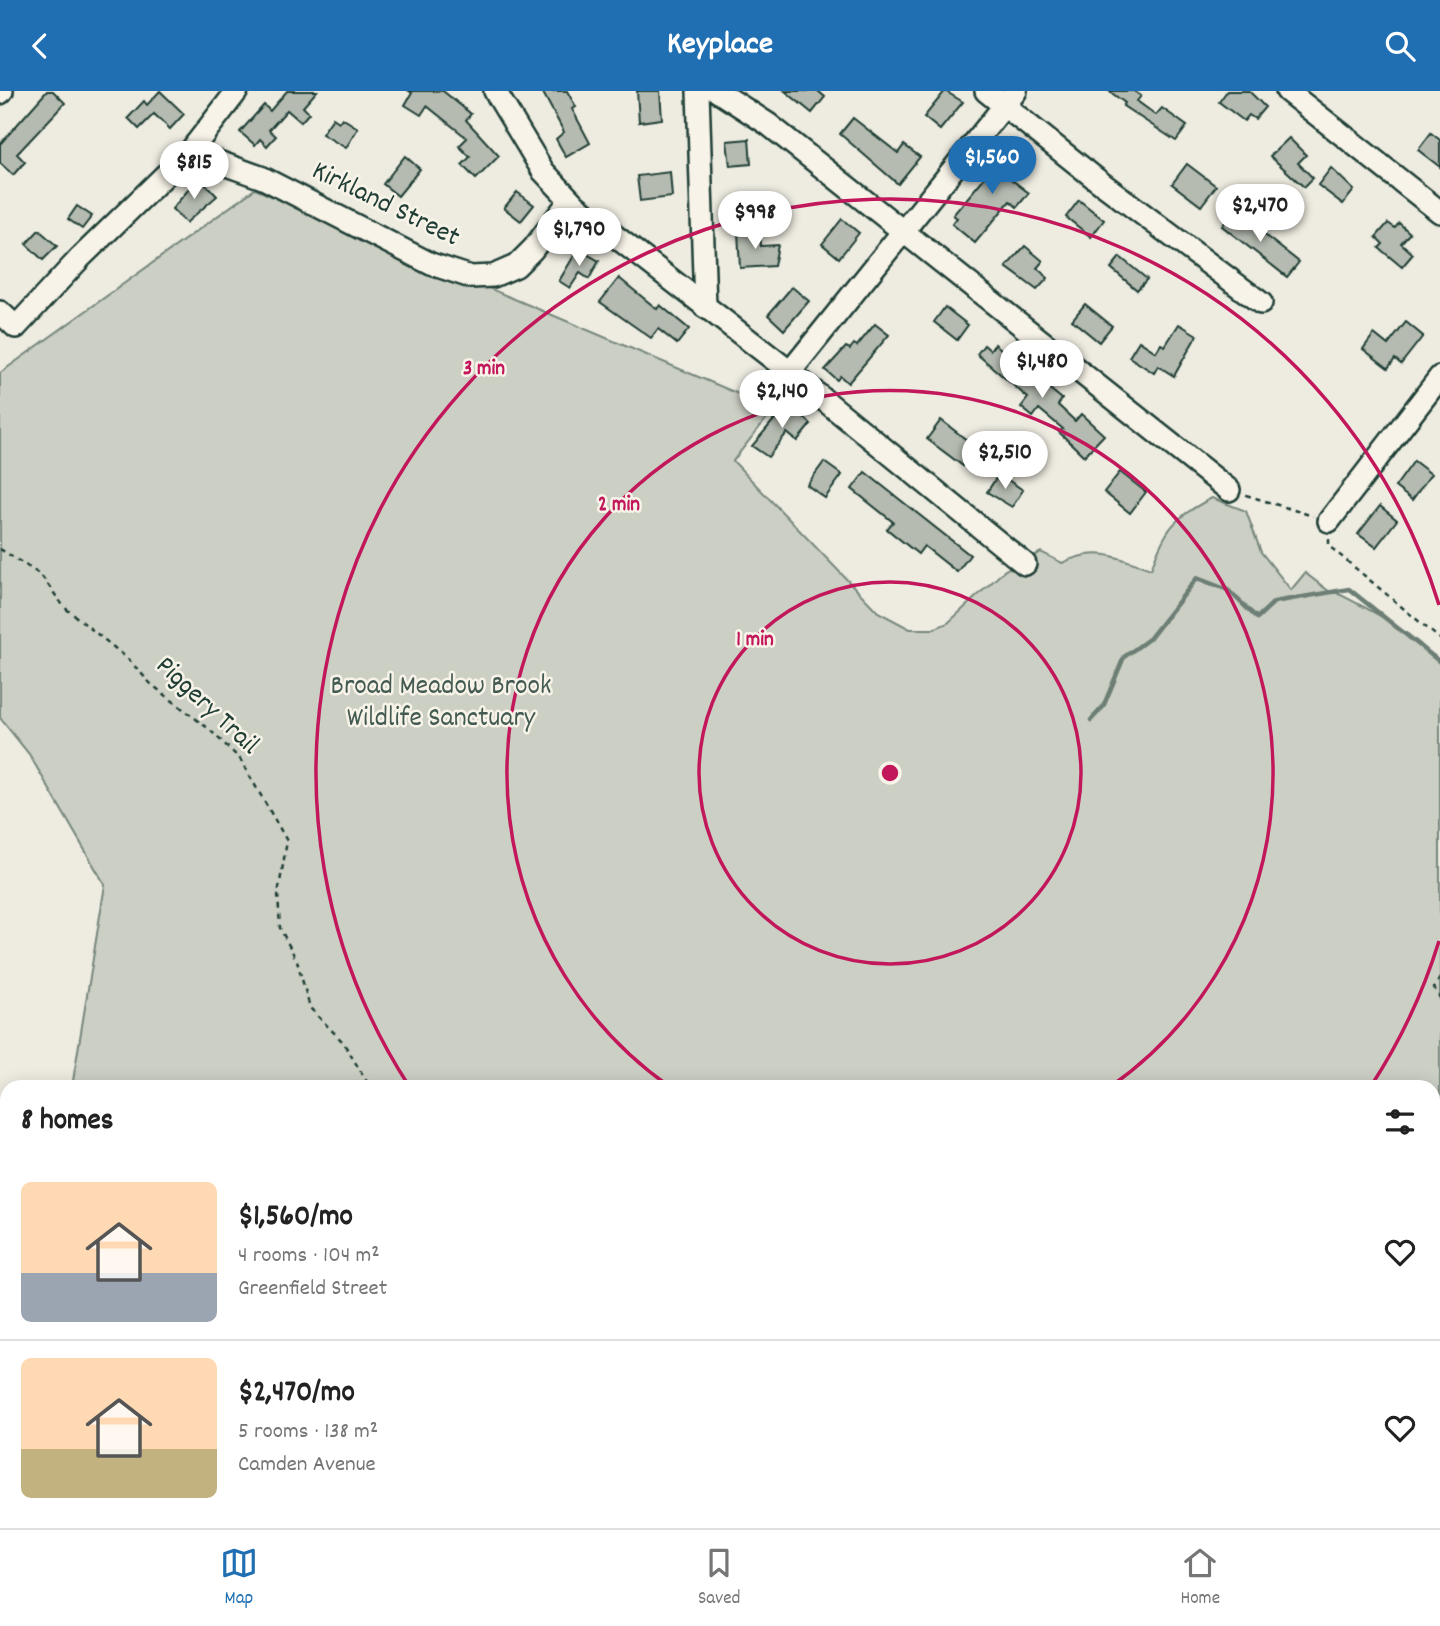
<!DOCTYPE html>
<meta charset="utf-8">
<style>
body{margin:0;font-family:Dekko,sans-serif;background:#f2f2f2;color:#222;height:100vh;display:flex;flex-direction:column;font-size:26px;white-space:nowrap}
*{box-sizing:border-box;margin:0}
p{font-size:23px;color:#767676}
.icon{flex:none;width:38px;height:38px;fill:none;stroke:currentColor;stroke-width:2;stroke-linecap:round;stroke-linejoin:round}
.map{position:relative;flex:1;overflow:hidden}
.side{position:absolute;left:0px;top:989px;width:1440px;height:450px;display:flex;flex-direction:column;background:#fff;border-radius:21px 21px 0 0;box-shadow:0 4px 18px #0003}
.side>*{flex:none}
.price{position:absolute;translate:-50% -60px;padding:0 16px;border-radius:24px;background:#fff;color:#222;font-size:23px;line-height:46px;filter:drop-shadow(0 2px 4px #0008)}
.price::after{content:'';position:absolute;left:50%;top:42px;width:21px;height:16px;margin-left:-10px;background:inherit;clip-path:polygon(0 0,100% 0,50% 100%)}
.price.current{background:#1f6fb2;color:#fff}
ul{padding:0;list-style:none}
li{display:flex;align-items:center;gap:21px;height:175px;padding:0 21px}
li+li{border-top:2px solid #e0e0e0}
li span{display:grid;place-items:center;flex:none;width:196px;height:140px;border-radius:10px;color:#555}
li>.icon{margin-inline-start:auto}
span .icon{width:84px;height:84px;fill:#fffc;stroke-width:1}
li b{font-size:30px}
h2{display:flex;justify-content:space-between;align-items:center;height:84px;padding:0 21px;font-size:30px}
header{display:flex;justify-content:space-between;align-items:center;height:91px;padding:0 21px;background:#1f6fb2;color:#fff;font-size:32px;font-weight:800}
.menu{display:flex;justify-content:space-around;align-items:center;height:98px;border-top:2px solid #e0e0e0;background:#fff;font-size:19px;color:#767676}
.menu a{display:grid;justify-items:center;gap:4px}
.menu .current{color:#1f6fb2}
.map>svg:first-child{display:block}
</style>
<header><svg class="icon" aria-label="back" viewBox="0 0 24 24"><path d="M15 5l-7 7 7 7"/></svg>Keyplace<svg class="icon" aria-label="search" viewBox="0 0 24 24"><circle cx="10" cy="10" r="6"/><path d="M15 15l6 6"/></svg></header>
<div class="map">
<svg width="1440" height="1437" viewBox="0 0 1440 1437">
<rect width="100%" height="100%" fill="#eeece1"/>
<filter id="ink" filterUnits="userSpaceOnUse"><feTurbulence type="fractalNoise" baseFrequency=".0143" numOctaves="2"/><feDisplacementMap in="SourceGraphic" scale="14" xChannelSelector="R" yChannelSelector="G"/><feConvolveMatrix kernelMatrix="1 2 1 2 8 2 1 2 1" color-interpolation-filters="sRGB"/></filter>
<g filter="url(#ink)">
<path fill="#cccfc4" stroke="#76867c" stroke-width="2" d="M 255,98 L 774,318 L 733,370 L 878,521 L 910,538 L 933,538 L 948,532 L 1005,479 L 1041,461 L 1062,472 C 1098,455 1116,466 1151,478 C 1165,438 1174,426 1212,407 L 1246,420 L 1261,461 L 1291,499 L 1305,482 L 1330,501 L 1337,502 C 1376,522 1411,539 1440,573 L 1440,1437 L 517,1437 L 516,1432 L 1433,1432 L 1433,996 L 72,996 L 105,794 L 29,663 L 0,627 L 0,282 Z"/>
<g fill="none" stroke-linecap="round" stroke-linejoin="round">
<path stroke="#6c7e74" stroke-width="4.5" d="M 1091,629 L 1103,616 L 1124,566 L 1150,547 L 1197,487 L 1228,499 L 1257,527 L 1274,511 L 1349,498 L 1440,571"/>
</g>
<g fill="#b5bbb0" stroke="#1f3d34" stroke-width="2">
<path d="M 47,0 L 53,0 L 65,12 L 17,63 L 25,71 L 13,84 L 0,72 L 0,53 Z"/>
<path d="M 160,0 L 184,23 L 170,38 L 154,23 L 139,38 L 128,27 L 144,10 L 147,14 Z"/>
<path d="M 287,0 L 317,0 L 303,16 L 309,22 L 301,31 L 287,19 L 269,39 L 276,45 L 267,55 L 260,48 L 255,54 L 240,41 L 264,14 L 270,20 Z"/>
<path d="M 409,0 L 443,0 L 471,23 L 466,29 L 499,65 L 476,88 L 462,74 L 470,66 L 459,55 L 467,47 L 427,15 L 421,24 L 405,14 L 412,2 Z"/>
<path d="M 542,0 L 567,0 L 576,16 L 572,18 L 590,52 L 566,66 L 556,48 L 564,41 Z"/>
<path d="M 637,0 L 660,0 L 662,28 L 639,31 Z"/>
<path d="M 785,0 L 818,0 L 825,6 L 812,22 Z"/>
<path d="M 945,0 L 963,11 L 940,39 L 924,26 Z"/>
<path d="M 1109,0 L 1134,0 L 1141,5 L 1137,10 L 1156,24 L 1162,17 L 1187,35 L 1176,50 L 1123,15 L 1125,12 Z"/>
<path d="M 1227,0 L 1249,0 L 1265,16 L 1255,28 L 1249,24 L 1244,30 L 1219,11 Z"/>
<path d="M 333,27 L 339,31 L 342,27 L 358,37 L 346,57 L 322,43 Z"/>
<path d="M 853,27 L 898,62 L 904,54 L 920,66 L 898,93 L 840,43 Z"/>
<path d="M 1431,42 L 1440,49 L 1440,76 L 1418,59 Z"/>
<path d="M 1289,47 L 1306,64 L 1298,72 L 1313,87 L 1304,96 L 1270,65 Z"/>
<path d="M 749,48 L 751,73 L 730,75 L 727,50 Z"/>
<path d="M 1011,55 L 1028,69 L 1012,89 L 1029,102 L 1017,116 L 1010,110 L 975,152 L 952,133 L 957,127 L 953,124 Z"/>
<path d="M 405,65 L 420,78 L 398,105 L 383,93 Z"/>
<path d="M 1187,73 L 1216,95 L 1201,115 L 1172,93 Z"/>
<path d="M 1331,77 L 1354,99 L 1343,113 L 1318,94 Z"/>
<path d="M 670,81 L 672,106 L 640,110 L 637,85 Z"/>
<path d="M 199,86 L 217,105 L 186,132 L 172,118 Z"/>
<path d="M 517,101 L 534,114 L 521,130 L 504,117 Z"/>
<path d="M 1079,109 L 1104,129 L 1091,146 L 1066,126 Z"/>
<path d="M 77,115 L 92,125 L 82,138 L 68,128 Z"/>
<path d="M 1234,120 L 1299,171 L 1287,186 L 1222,135 Z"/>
<path d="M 842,128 L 859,142 L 839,167 L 822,153 Z"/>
<path d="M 1388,132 L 1395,137 L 1399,132 L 1410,142 L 1401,152 L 1413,163 L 1402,176 L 1379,157 L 1383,153 L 1376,146 Z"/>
<path d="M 39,139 L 57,155 L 43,169 L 26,153 Z"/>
<path d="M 760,140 L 761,155 L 778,154 L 774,175 L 740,177 L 738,141 Z"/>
<path d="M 1025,155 L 1043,170 L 1037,177 L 1048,187 L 1037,199 L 1006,176 Z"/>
<path d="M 578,158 L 599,170 L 589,188 L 580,182 L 570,197 L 559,190 Z"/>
<path d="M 1120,166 L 1147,188 L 1137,199 L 1111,177 Z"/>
<path d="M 619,187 L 657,218 L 660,214 L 689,238 L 677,253 L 658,238 L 651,247 L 600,211 Z"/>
<path d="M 792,196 L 809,210 L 784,239 L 768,224 Z"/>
<path d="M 1085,213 L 1112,235 L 1099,251 L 1072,229 Z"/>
<path d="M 945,216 L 968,234 L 957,249 L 934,231 Z"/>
<path d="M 1406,231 L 1423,245 L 1401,273 L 1395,268 L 1388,277 L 1363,258 L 1374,243 L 1388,254 Z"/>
<path d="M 875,233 L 889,244 L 848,292 L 840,285 L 837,289 L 825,279 L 846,256 L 850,258 L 854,253 L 857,255 Z"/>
<path d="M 1179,233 L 1197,244 L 1174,285 L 1158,275 L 1154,282 L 1129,266 L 1139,250 L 1156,261 L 1161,253 L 1165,255 Z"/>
<path d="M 995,253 L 1062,308 L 1058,314 L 1075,330 L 1081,323 L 1104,344 L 1084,365 L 1059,341 L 1063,338 L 1039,318 L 1033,326 L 1021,316 L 1028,307 L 977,263 L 984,254 L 990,259 Z"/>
<path d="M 789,311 L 811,333 L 797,350 L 787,342 L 768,366 L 752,355 Z"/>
<path d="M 941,329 L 977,357 L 963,375 L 927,348 Z"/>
<path d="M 1414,370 L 1431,383 L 1412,409 L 1395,396 Z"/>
<path d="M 824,371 L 842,384 L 825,407 L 807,394 Z"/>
<path d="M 865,381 L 970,464 L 957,481 L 924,455 L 918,463 L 887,438 L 893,431 L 852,398 Z"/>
<path d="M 1120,381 L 1146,401 L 1130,422 L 1104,401 Z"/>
<path d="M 999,383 L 1023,399 L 1012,416 L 987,401 Z"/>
<path d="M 1380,415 L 1397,429 L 1376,456 L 1358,443 Z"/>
</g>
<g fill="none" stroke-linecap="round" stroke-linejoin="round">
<g stroke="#1f3d34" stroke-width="26">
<g id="minor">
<path d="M 495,0 L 543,80 L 575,114 L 790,281 L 1025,473"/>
<path d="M 698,0 L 705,216"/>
<path d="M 717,0 L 768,33 L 1229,399"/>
<path d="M 986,0 L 1096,88 L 1261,212"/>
<path d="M 1287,0 L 1440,121"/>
<path d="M 0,2 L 2,0"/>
<path d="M 196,53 L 200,62 L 210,68 L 263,87 L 431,173 L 471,186 L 493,185 L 516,175 L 533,158 L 570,109"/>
<path d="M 0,221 L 16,236 L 80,167 L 193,57 L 237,0"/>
<path d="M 790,281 L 1016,0"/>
<path d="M 1329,430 L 1440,286"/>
<path d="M 0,1047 L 7,1049"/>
<path d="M 0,1120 L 7,1121"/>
<path d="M 499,1432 L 500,1437"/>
<path d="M 194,1437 L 196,1432"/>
</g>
</g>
<g stroke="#1f3d34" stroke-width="2.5" stroke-dasharray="5 5" stroke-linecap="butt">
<path d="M 1246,404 L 1313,425"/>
<path d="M 1329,448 L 1329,455 L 1440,548"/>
<path d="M 0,458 L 41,484 L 64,516 L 127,567 L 151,593 L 209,638 L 240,668 L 287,750 L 278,803 L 280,837 L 297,870 L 310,917 L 343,951 L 370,996"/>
<path d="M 1440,887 L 1434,897 L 1440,907"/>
<path d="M 1433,1241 L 1440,1220"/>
<path d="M 0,1378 L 7,1383"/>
<path d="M 0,1429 L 7,1419"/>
<path d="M 106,1432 L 114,1437"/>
<path d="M 543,1432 L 544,1437"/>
<path d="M 1207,1432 L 1211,1437"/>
<path d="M 1390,1432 L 1398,1437"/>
<path d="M 999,1437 L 1008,1432"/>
<path d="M 1149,1437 L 1157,1432"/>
</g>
<use href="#minor" stroke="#f7f3e8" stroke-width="21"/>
</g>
</g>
<g fill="none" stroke="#c2185b" stroke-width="3.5">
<circle cx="890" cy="682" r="191"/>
<path d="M670 996A383 383 0 1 1 1110 996"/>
<path d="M1439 850A574 574 0 0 1 1371 995M409 995A574 574 0 1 1 1439 514"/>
</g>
<g text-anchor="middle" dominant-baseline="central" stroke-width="5" stroke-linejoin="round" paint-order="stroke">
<g font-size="28" fill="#1f3d34" stroke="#f7f3e8">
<text transform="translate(385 115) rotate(26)">Kirkland Street</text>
<text transform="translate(206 616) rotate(43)">Piggery Trail</text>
</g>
<g font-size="28" fill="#425a51" stroke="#f7f3e8">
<text x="441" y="597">Broad Meadow Brook<tspan x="441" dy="32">Wildlife Sanctuary</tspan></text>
</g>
</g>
<circle cx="890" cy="682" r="10" fill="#c2185b" stroke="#f7f3e8" stroke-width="3.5"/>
<g font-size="21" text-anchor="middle" font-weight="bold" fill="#c2185b" stroke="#f7f3e8" stroke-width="5" stroke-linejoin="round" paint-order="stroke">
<text x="484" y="283">3 min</text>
<text x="619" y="419">2 min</text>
<text x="755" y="554">1 min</text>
</g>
</svg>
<b class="price current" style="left:992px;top:105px">$1,560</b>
<b class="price" style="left:194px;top:110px">$815</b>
<b class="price" style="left:1260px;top:153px">$2,470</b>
<b class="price" style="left:755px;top:160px">$998</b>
<b class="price" style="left:579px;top:177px">$1,790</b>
<b class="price" style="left:1042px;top:309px">$1,480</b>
<b class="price" style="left:782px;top:339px">$2,140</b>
<b class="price" style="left:1005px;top:400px">$2,510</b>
<section class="side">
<h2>8 homes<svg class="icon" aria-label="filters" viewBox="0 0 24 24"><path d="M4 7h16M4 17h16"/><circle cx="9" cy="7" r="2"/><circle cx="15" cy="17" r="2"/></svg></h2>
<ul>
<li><span style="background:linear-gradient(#ffd9b3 65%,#9aa5b1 0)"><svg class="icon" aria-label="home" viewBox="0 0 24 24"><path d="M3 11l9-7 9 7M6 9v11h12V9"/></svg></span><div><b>$1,560/mo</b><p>4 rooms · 104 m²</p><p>Greenfield Street</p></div><svg class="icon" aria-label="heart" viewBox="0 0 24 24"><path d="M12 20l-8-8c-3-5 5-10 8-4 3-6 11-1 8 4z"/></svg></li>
<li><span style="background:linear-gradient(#ffd9b3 65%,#c2b280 0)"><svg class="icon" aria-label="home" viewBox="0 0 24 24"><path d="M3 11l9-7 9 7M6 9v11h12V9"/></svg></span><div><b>$2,470/mo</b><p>5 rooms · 138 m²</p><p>Camden Avenue</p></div><svg class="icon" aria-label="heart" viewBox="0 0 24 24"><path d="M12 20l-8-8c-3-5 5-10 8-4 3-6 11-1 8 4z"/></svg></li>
</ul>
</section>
</div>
<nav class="menu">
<a class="current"><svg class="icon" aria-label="map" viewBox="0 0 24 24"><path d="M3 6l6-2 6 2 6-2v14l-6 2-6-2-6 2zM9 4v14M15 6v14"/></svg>Map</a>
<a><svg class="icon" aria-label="saved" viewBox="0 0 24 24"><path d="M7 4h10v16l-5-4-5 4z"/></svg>Saved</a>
<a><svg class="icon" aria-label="home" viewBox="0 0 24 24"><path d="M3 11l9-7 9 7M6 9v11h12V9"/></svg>Home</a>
</nav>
